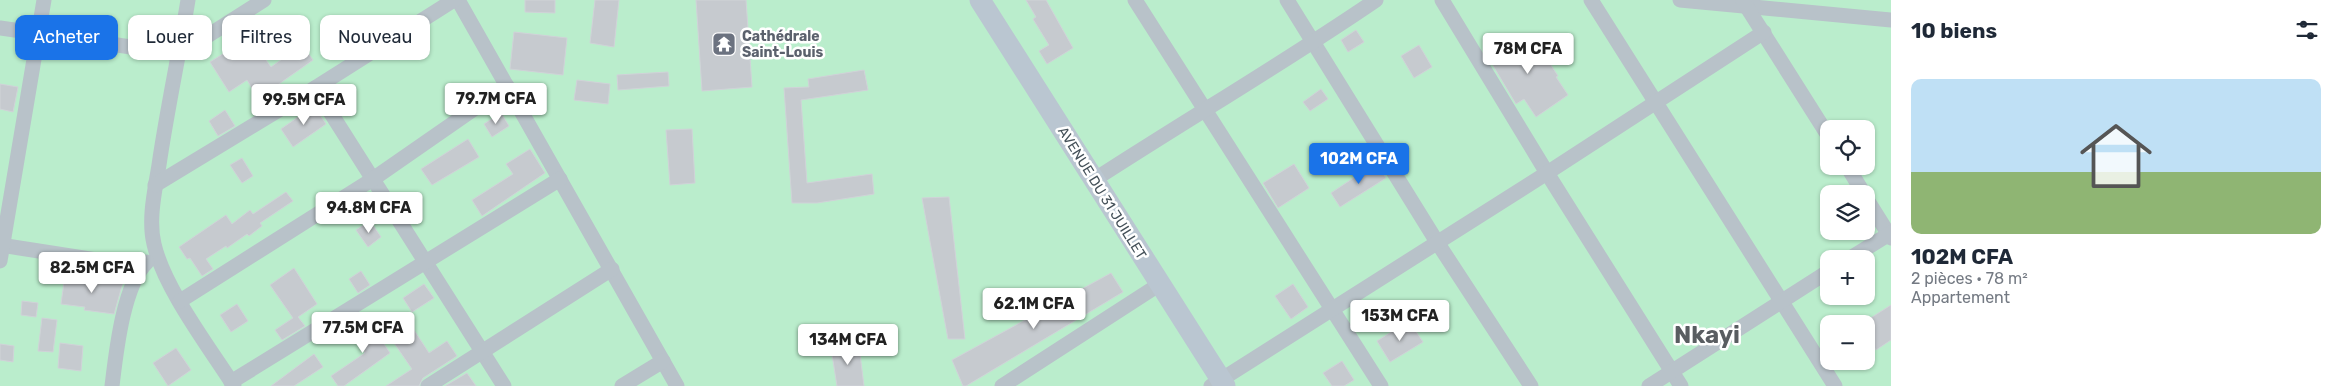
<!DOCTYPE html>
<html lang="fr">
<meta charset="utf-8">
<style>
body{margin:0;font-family:Rubik,sans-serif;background:#f2f2f3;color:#1f2937;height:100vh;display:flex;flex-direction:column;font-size:19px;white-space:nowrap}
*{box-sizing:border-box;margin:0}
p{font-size:16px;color:#747a83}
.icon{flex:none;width:28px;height:28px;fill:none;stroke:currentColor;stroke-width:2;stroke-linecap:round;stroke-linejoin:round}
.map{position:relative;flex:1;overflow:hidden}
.drawer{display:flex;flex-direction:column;background:#fff;width:450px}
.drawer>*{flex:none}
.top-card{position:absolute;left:15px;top:15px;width:475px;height:45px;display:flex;gap:10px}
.controls{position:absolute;left:1820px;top:120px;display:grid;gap:10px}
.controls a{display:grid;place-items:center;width:55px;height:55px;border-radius:10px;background:#fff;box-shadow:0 1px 4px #0004;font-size:25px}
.price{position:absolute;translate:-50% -42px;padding:0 11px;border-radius:5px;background:#fff;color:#222;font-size:16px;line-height:32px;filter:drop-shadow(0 1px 2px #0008)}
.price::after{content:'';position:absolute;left:50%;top:30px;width:15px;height:11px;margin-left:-8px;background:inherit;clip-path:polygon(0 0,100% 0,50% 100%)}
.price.current{background:#1a73e8;color:#fff}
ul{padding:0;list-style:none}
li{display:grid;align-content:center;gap:10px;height:265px;padding:0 20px}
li+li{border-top:1px solid #e0e1e3}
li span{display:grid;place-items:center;height:155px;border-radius:10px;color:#555}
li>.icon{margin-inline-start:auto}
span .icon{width:90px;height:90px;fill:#fffc;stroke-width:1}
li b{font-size:21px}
h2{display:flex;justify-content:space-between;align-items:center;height:60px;padding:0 20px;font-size:21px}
.tag{padding:0 18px;border-radius:10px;background:#fff;box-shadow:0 1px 4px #0004;font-size:18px;line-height:45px}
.tag.current{background:#1a73e8;color:#fff}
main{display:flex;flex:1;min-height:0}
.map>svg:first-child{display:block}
</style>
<main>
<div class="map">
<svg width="1891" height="386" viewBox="0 0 1891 386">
<rect width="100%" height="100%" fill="#efecec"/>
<path fill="#baedcc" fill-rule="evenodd" d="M 0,0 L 1891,0 L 1891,386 L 0,386 ZM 1829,129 L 1866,129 L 1866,166 L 1829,166 ZM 1829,194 L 1866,194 L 1866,231 L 1829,231 ZM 1829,259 L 1866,259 L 1866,296 L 1829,296 ZM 1829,324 L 1866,324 L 1866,361 L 1829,361 Z"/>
<g fill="#c6cacf" stroke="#d0d3d8">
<path d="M 525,0 L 555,0 L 555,13 L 525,12 Z"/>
<path d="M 595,0 L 619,0 L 614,47 L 590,43 Z"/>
<path d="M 696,0 L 746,0 L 752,87 L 702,91 Z"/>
<path d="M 1026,0 L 1046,0 L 1073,48 L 1047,64 L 1039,51 L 1049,45 L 1033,19 L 1036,17 Z"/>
<path d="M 1356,30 L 1364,42 L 1348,52 L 1341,40 Z"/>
<path d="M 514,32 L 567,38 L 563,75 L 510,69 Z"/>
<path d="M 1530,33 L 1558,76 L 1556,77 L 1568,95 L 1536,117 L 1524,99 L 1516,104 L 1488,57 Z"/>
<path d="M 254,43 L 271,67 L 302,45 L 313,60 L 276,86 L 279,92 L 261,103 L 247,80 L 229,92 L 210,62 L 226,52 L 232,59 Z"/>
<path d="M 1419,45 L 1432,67 L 1414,78 L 1401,56 Z"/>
<path d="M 864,70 L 868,90 L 801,100 L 807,183 L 872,174 L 874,194 L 817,203 L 792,203 L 784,88 L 809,87 L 808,79 Z"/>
<path d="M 668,72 L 669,86 L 618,90 L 617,75 Z"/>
<path d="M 577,80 L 610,84 L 608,104 L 574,100 Z"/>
<path d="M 0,84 L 18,87 L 13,112 L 0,109 Z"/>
<path d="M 1321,89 L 1328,99 L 1310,111 L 1303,102 Z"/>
<path d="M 314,106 L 326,124 L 293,147 L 281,129 Z"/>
<path d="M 225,110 L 235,126 L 218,136 L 209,121 Z"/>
<path d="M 501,113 L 509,126 L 492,137 L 484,124 Z"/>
<path d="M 692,129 L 695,183 L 670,185 L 666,130 Z"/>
<path d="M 468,139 L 479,157 L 432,185 L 421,169 Z"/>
<path d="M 530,149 L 545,173 L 482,216 L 472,200 L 513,174 L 506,164 Z"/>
<path d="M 242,158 L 253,176 L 242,183 L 230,165 Z"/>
<path d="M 1376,163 L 1386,178 L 1340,207 L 1331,193 Z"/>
<path d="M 1294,164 L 1309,188 L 1278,208 L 1263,183 Z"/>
<path d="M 286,192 L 293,201 L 260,223 L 262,226 L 249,236 L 247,234 L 227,248 L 226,246 L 206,259 L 213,269 L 202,276 L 190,258 L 187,259 L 179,247 L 226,215 L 232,224 L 250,210 L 253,214 Z"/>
<path d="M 949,197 L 965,339 L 948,339 L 922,198 Z"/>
<path d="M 370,221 L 381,237 L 368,247 L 356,230 Z"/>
<path d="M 294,268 L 317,304 L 298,317 L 305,326 L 282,340 L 275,330 L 293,318 L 270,285 Z"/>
<path d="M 361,271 L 370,285 L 358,293 L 349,279 Z"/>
<path d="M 1111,273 L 1123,292 L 966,386 L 963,386 L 952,360 Z"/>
<path d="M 65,275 L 123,282 L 114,314 L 84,310 L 85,307 L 61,304 Z"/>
<path d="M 424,284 L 434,298 L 412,312 L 403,298 Z"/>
<path d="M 1293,284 L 1308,307 L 1291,319 L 1275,296 Z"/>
<path d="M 22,301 L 38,303 L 36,317 L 21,315 Z"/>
<path d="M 237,304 L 248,321 L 231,332 L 220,315 Z"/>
<path d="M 1891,305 L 1891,340 L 1876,350 L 1866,334 L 1866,321 Z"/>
<path d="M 42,318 L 57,320 L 53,352 L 38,351 Z"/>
<path d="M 368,320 L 390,353 L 344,386 L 338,386 L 331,376 L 365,353 L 351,332 Z"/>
<path d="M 1409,321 L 1423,342 L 1390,362 L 1377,341 Z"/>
<path d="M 412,327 L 429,353 L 447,341 L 457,356 L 423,378 L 419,386 L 386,386 L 412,369 L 392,340 Z"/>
<path d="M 60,343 L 83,346 L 81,371 L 58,368 Z"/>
<path d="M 0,344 L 14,346 L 13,362 L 0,360 Z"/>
<path d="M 859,346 L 864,386 L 837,386 L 831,348 Z"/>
<path d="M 176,348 L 191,370 L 168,386 L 153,363 Z"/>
<path d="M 314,354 L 323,367 L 294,386 L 271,386 Z"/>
<path d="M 1342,361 L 1354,380 L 1344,386 L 1332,386 L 1323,373 Z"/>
<path d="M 467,373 L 476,386 L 445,386 Z"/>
</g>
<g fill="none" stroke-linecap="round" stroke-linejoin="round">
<g stroke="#b8c2c9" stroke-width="15">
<path d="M 188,0 C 179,55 167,110 159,165 C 155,190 148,219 154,244 C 164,288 209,347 234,386"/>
<path d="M 458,0 L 677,386"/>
<path d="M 1135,0 L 1381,386"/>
<path d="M 1287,0 L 1437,242 L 1531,386"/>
<path d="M 1442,0 L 1547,173 L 1681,386"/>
<path d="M 1591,0 L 1835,386"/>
<path d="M 1680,0 L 1891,20"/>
<path d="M 1743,1 L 1829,137"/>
<path d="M 0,28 L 179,54 L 264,0"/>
<path d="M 315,88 L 504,386"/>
<path d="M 1847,166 L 1864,194"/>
<path d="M 1094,180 C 1188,119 1284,63 1376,0"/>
<path d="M 155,185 L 315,88 L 454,0"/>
<path d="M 1866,198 L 1891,238"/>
<path d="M 0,245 L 142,267"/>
<path d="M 1849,259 L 1891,233"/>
<path d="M 0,261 L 44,0"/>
<path d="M 180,301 L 373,179 L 507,86"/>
<path d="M 231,382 L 560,179"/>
<path d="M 112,386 C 116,353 123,285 147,262"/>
<path d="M 428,386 L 612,269"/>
<path d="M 622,386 L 663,361"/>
<path d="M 1002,386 L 1160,284"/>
<path d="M 1211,386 L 1547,173 L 1764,32"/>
<path d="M 1649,386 L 1829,271"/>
</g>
<path stroke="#bac6d1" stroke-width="21" d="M 980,0 L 1225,386"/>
</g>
<defs>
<g id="temple-square" transform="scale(1.25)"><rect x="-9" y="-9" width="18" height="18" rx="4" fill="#6b7280" stroke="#fff"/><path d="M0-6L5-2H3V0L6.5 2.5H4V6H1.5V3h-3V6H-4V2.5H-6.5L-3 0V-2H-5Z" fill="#fff"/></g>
</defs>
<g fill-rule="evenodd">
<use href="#temple-square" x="724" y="44"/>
</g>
<g text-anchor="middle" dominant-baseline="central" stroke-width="5" stroke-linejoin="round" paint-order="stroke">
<g font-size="14" font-weight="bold" fill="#5b616d" stroke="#fff" text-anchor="start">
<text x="742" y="36">Cathédrale<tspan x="742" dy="16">Saint-Louis</tspan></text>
</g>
<g font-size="14" fill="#455159" stroke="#fff">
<text transform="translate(1102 193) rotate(58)">AVENUE DU 31 JUILLET</text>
</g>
<g font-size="24" font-weight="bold" fill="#595d61" stroke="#fff">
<text x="1707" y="335">Nkayi</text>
</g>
</g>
</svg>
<div class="controls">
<a><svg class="icon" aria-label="locate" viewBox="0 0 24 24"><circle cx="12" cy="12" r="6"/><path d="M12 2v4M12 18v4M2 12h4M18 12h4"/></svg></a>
<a><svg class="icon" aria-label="layers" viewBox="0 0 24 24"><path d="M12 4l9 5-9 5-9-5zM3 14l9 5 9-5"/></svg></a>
<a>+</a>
<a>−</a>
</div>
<b class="price" style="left:1528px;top:75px">78M CFA</b>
<b class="price" style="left:496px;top:125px">79.7M CFA</b>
<b class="price" style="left:304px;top:126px">99.5M CFA</b>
<b class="price current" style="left:1359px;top:185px">102M CFA</b>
<b class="price" style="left:369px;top:234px">94.8M CFA</b>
<b class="price" style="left:92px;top:294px">82.5M CFA</b>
<b class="price" style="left:1034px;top:330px">62.1M CFA</b>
<b class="price" style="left:1400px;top:342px">153M CFA</b>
<b class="price" style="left:363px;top:354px">77.5M CFA</b>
<b class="price" style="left:848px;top:366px">134M CFA</b>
<div class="top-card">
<a class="tag current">Acheter</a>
<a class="tag">Louer</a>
<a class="tag">Filtres</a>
<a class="tag">Nouveau</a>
</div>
</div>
<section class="drawer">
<h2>10 biens<svg class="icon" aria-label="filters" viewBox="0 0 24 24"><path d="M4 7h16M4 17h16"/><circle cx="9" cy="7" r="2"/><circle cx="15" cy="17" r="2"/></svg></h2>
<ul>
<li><span style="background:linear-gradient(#bfe0f5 60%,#8fb573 0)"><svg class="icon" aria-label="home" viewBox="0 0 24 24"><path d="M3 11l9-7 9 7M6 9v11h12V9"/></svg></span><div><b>102M CFA</b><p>2 pièces · 78 m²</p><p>Appartement</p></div></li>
</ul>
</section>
</main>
